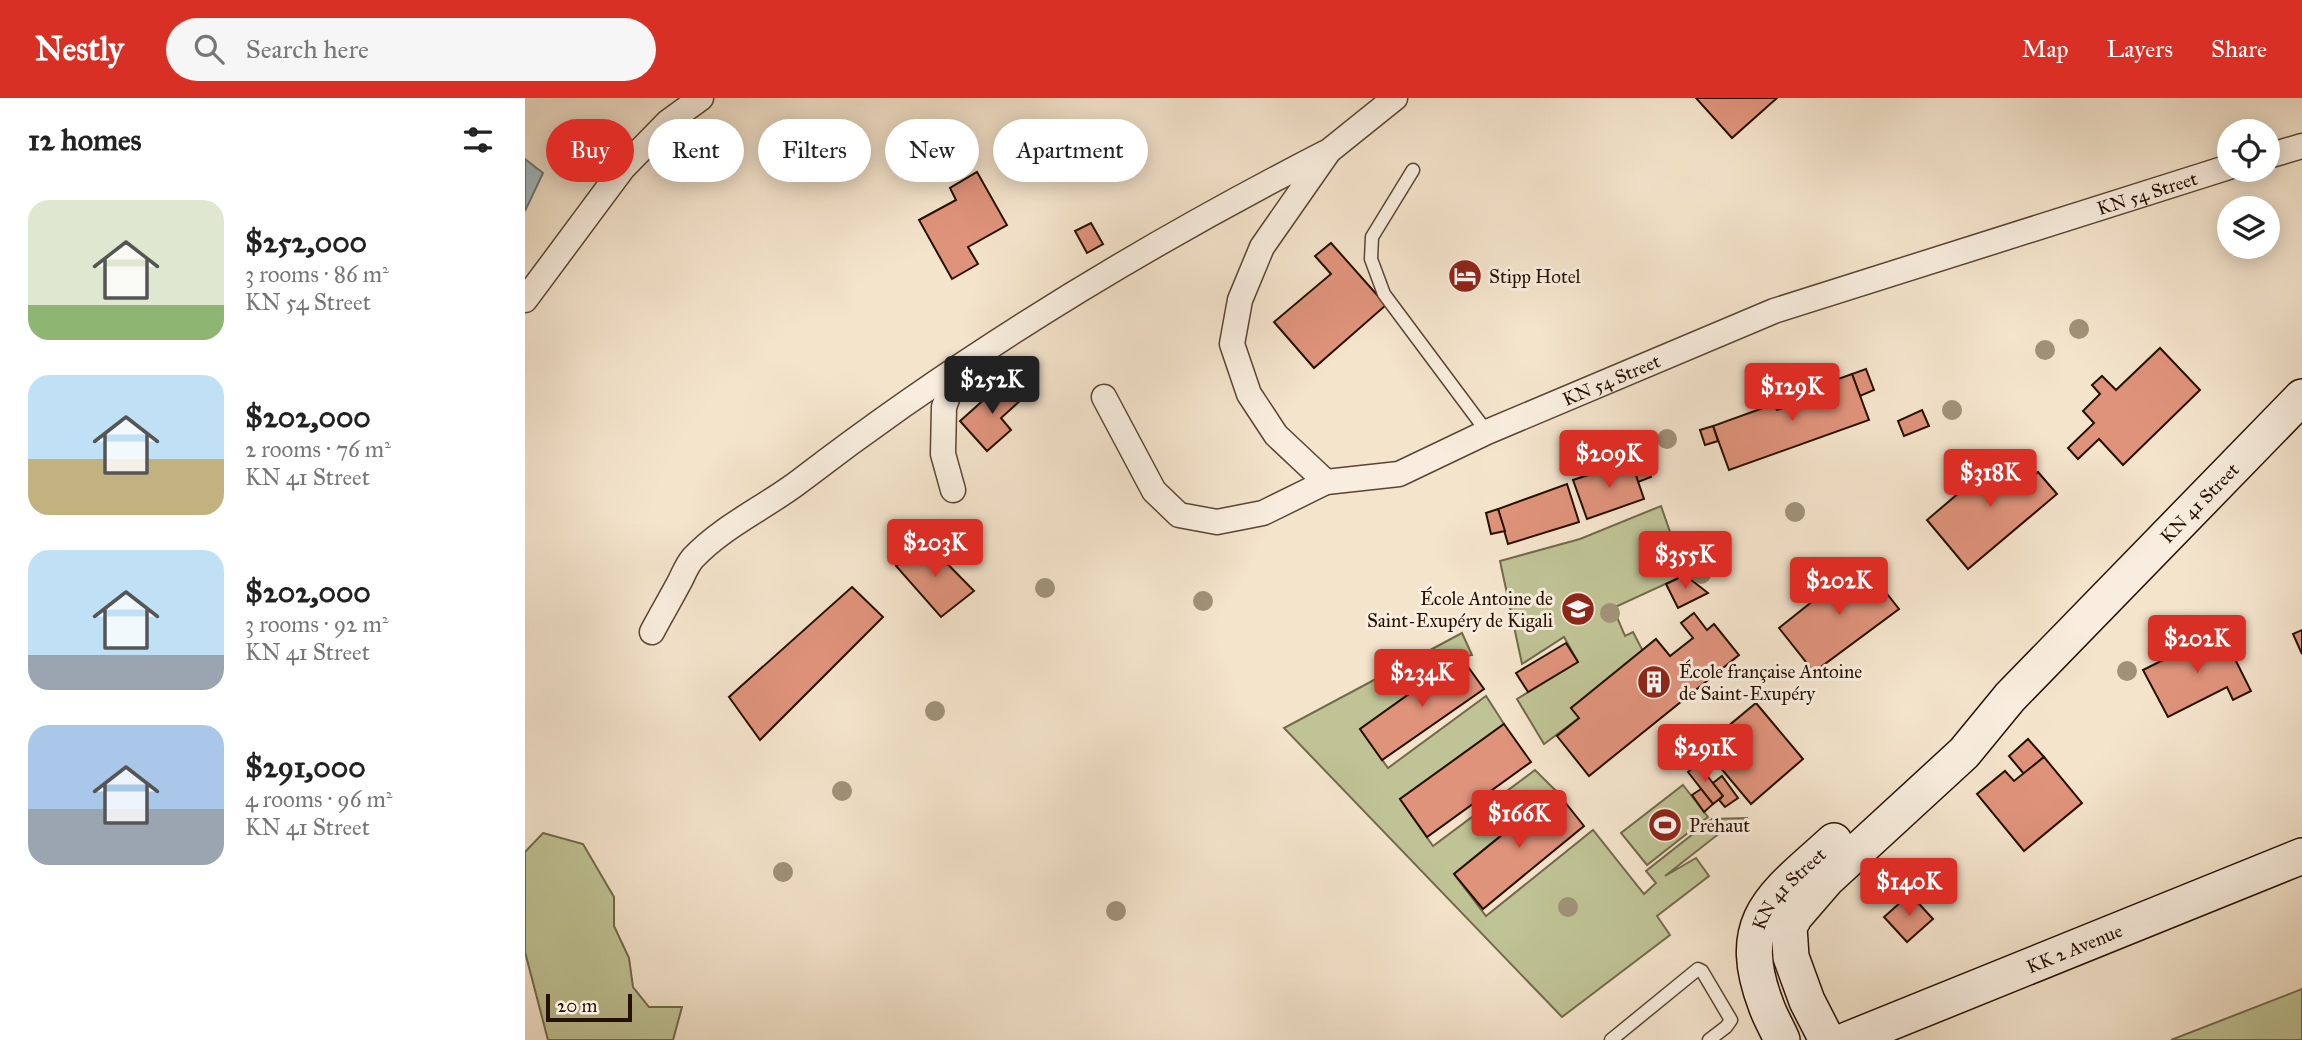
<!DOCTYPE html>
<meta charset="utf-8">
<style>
body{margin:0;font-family:"IM FELL Great Primer",serif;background:#f6f6f6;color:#222;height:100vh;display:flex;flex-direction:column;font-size:26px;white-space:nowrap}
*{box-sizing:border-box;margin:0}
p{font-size:23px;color:#767676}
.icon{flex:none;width:38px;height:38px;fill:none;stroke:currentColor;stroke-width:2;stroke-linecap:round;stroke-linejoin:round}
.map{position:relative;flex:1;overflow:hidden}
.sheet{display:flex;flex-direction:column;background:#fff;width:525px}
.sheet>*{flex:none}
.banner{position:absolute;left:21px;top:21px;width:665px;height:63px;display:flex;gap:14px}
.tools{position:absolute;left:1692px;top:21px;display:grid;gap:14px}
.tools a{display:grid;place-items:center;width:63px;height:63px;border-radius:50%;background:#fff;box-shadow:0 4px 18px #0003;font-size:35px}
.scale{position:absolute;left:21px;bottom:18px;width:86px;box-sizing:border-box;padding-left:7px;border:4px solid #261000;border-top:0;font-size:19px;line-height:24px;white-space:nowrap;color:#261000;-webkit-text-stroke:5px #f8edde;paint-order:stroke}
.price{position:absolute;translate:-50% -60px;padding:0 16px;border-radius:7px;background:#d93025;color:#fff;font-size:23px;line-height:46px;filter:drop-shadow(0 2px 4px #0008)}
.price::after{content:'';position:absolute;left:50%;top:42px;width:21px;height:16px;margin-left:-10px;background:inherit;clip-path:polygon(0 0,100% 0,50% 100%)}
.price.selected{background:#222;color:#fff}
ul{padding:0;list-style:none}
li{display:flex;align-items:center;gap:21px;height:175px;padding:0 28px}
li span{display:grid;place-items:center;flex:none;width:196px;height:140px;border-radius:21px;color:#555}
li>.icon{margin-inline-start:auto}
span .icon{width:84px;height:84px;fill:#fffc;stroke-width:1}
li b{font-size:30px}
h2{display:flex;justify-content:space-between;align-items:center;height:84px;padding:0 28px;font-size:30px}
.chip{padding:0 24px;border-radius:32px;background:#fff;box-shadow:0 4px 18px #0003;font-size:24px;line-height:63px}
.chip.selected{background:#d93025;color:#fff}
header{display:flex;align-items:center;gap:42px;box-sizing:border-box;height:98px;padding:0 35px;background:#d93025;color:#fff}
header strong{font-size:33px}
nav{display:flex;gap:38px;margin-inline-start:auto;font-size:24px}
.search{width:490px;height:63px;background:#f6f6f6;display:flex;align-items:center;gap:18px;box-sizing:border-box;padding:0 24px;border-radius:38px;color:#767676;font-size:26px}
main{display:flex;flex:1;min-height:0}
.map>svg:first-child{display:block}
</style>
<header>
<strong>Nestly</strong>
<div class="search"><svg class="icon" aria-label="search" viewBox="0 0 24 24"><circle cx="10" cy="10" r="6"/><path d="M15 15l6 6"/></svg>Search here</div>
<nav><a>Map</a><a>Layers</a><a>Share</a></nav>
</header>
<main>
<section class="sheet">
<h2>12 homes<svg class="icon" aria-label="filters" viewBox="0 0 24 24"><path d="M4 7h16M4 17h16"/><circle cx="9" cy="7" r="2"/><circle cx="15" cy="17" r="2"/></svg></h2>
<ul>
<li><span style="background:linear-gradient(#dfe7d0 75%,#8fb573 0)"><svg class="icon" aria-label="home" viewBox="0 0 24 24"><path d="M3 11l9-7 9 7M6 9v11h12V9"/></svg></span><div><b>$252,000</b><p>3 rooms · 86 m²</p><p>KN 54 Street</p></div></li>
<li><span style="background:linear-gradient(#bfe0f5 60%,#c2b280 0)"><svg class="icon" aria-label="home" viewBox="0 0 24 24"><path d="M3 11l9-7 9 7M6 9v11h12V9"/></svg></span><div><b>$202,000</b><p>2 rooms · 76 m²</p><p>KN 41 Street</p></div></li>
<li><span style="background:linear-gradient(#bfe0f5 75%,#9aa5b1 0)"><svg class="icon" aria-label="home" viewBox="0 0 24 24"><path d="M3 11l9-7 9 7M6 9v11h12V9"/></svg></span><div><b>$202,000</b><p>3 rooms · 92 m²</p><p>KN 41 Street</p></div></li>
<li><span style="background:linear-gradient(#a9c7e8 60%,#9aa5b1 0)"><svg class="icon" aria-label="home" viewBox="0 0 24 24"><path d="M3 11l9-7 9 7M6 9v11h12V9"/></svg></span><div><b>$291,000</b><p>4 rooms · 96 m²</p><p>KN 41 Street</p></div></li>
</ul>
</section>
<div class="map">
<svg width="1777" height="942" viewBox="0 0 1777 942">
<rect width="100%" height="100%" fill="#f4e4cc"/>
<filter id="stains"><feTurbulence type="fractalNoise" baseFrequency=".00286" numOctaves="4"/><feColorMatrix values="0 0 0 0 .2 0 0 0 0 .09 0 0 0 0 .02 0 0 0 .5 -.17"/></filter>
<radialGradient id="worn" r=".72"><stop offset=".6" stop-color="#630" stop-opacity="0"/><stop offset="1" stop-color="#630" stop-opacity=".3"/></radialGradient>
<g fill="#bfc395" stroke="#726a4a" stroke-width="2">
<path d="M 1136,408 L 1160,477 L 1088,510 L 1100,538 L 1108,534 L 1121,559 L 1046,610 L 1054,620 L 1019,646 L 992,601 L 1053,564 L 1039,539 L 997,566 L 975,463 L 1055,441 Z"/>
<path d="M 937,535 L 947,557 L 936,559 L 835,631 L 863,670 L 961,598 L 979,626 L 875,701 L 908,748 L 1010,672 L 1031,693 L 929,776 L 961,818 L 1068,732 L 1119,796 L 1131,785 L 1121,773 L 1187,721 L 1223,720 L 1196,734 L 1140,778 L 1171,760 L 1184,778 L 1132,818 L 1145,837 L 1037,919 L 759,630 Z"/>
<path d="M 1158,687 L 1183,719 L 1122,767 L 1096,735 Z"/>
<path d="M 18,735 L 58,746 L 89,799 L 89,828 L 104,860 L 108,889 L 124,909 L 157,909 L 148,942 L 23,942 L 0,854 L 0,754 Z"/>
<path d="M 1777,891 L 1777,942 L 1646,942 Z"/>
</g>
<path fill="#a2bbc3" stroke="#707775" stroke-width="2" d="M 0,61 L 18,75 L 0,113 Z"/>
<g fill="#df937b" stroke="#261000" stroke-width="2">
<path d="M 1171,0 L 1252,0 L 1207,40 Z"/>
<path d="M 452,74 L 482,127 L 443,149 L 453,166 L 427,181 L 394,122 L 431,102 L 425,90 Z"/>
<path d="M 566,125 L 578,146 L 562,155 L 550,133 Z"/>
<path d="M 806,145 L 861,207 L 789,270 L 749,224 L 806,176 L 790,158 Z"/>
<path d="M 1635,250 L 1675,292 L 1598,367 L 1574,341 L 1553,361 L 1543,350 L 1569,325 L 1558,313 L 1575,296 L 1567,287 L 1577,278 L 1591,292 Z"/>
<path d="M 1341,271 L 1349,292 L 1335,298 L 1327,276 Z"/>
<path d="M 1327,276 L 1344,322 L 1204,372 L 1188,328 L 1249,306 L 1252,312 L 1278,303 L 1277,294 Z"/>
<path d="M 481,282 L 497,301 L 476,320 L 486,332 L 462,353 L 435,323 Z"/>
<path d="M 1397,312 L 1404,328 L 1379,338 L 1373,323 Z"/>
<path d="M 1188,328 L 1193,343 L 1180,347 L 1175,332 Z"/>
<path d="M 1482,354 L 1505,381 L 1513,374 L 1532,396 L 1443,471 L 1402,422 Z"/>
<path d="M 1119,358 L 1126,379 L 1113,384 L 1106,363 Z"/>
<path d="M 1106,363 L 1119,401 L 1062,421 L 1048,382 Z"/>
<path d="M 1042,386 L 1054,424 L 983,446 L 973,411 Z"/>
<path d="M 973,411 L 980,433 L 966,436 L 961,415 Z"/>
<path d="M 401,444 L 449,493 L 416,519 L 371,468 Z"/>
<path d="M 1337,464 L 1374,511 L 1289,574 L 1254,530 Z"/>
<path d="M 1160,477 L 1183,495 L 1153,510 L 1141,486 Z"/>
<path d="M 327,489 L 358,519 L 235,642 L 204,599 Z"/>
<path d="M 1169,515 L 1182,532 L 1189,526 L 1214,557 L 1064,678 L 1032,638 L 1054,620 L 1046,610 L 1131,541 L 1145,558 L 1168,540 L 1156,525 Z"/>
<path d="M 1777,532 L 1777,556 L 1768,536 Z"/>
<path d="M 1696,533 L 1726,593 L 1708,602 L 1702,589 L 1643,619 L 1618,572 Z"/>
<path d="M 1041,545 L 1053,564 L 1003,594 L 991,575 Z"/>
<path d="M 936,559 L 959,591 L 857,662 L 835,631 Z"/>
<path d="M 1231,605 L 1278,661 L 1226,706 L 1178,649 Z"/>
<path d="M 979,626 L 1006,664 L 902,739 L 875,701 Z"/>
<path d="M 1503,641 L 1519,659 L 1499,676 L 1484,658 Z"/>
<path d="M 1519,659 L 1557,705 L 1499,753 L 1452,696 L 1480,673 L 1489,683 Z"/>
<path d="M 1173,666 L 1198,698 L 1188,706 L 1163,674 Z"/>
<path d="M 1197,678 L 1213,700 L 1200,709 L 1194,702 L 1198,698 L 1188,685 Z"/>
<path d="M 1176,691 L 1188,706 L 1179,714 L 1167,697 Z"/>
<path d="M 1031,693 L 1059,728 L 958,811 L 929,776 Z"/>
<path d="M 1385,796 L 1408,821 L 1382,844 L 1359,819 Z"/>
</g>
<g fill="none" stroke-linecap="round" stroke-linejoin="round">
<g stroke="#5a4533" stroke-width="15">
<g id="service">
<path d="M 888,72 L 847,139 L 846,161 L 859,196 L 962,334"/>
<path d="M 1086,942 L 1173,871 L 1177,873 L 1206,922 L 1201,929 L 1184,942"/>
</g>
</g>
<g stroke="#5a4533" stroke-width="27">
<g id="minor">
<path id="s1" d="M 870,0 L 804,53 L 737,149 L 715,202 L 707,246 L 724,296 L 751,337 L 801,384 L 874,376 L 962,334 L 1249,213 L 1704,69"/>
<path d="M 1743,58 L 1777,48"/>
<path d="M 0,202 L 98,70 L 143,24 L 176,0"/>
<path d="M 579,299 L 629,393 L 654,417 L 692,424 L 738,415 L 801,384"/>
<path d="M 428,392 L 418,356 L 419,309 L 434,269"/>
<path d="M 127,534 C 136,517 146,500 155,483 C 159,475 162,467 168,460 C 198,428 241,409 275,383 C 440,256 615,150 800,55"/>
</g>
</g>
<g stroke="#261000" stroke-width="38">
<g id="secondary">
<path id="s2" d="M 1257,942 C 1252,930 1245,919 1241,907 C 1208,820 1250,797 1309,743"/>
<path id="s3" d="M 1302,942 L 1282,903 L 1266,859 L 1264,829 L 1270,818 L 1302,781 L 1439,655 L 1485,599 L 1777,299"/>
<path id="s4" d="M 1322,942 L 1777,758"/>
</g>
</g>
<use href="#service" stroke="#f8edde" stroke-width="12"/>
<use href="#minor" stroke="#f8edde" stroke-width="24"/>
<use href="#secondary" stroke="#f8edde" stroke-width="35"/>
</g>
<g fill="#a09278">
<circle cx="1554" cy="231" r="10"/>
<circle cx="1520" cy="252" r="10"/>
<circle cx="1427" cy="312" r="10"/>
<circle cx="1142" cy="341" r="10"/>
<circle cx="1270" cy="414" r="10"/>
<circle cx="1176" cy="476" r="10"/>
<circle cx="520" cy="490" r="10"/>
<circle cx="678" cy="503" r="10"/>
<circle cx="1085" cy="515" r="10"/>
<circle cx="1602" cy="573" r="10"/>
<circle cx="410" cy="613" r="10"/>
<circle cx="317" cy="693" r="10"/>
<circle cx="258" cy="774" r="10"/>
<circle cx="1043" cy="809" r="10"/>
<circle cx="591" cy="813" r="10"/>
</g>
<defs>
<g id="hotel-disc" transform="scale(1.75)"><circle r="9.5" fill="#8f2418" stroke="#f8edde"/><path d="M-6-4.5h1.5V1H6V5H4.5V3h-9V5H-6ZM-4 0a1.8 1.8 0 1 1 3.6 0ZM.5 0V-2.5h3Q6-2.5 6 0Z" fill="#fff"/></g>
<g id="school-disc" transform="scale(1.75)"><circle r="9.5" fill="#8f2418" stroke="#f8edde"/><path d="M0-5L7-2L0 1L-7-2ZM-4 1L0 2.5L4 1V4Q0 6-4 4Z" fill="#fff"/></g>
<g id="building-disc" transform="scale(1.75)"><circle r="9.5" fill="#8f2418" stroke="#f8edde"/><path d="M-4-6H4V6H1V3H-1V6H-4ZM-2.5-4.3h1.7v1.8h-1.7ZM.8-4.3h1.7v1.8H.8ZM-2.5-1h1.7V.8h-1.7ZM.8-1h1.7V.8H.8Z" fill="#fff"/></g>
<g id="stadium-disc" transform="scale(1.75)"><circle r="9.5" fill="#8f2418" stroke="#f8edde"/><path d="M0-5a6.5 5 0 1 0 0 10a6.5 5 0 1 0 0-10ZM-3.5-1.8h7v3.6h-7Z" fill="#fff"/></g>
</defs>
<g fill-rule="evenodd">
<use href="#hotel-disc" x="940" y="178"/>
<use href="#school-disc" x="1053" y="511"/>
<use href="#building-disc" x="1129" y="584"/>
<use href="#stadium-disc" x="1140" y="727"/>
</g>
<g text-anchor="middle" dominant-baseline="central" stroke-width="6" stroke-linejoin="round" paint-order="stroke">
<g font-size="19" fill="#261000" stroke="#f8edde">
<text stroke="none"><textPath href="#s1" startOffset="1348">KN 54 Street</textPath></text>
<text stroke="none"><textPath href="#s1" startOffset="780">KN 54 Street</textPath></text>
<text stroke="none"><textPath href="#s3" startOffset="712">KN 41 Street</textPath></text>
<text stroke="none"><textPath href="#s2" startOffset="168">KN 41 Street</textPath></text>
<text stroke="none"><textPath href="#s4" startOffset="245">KK 2 Avenue</textPath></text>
</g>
<g font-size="19" fill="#261000" stroke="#f8edde" text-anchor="start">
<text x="964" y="178">Stipp Hotel</text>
<text x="1028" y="500" text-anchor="end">École Antoine de<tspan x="1028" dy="22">Saint-Exupéry de Kigali</tspan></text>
<text x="1154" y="573">École française Antoine<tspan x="1154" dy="22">de Saint-Exupéry</tspan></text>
<text x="1164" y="727">Prehaut</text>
</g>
</g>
<rect width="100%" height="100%" filter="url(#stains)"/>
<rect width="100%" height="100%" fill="url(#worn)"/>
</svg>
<div class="tools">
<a><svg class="icon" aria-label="locate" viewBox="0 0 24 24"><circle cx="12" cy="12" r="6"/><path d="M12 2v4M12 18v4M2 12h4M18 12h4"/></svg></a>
<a><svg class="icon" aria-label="layers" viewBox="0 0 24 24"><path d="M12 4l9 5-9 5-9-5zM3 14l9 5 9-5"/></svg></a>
</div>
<div class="scale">20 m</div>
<b class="price selected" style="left:467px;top:318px">$252K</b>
<b class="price" style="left:1267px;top:325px">$129K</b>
<b class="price" style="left:1084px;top:392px">$209K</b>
<b class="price" style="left:1465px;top:411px">$318K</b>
<b class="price" style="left:410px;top:481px">$203K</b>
<b class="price" style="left:1160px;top:493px">$355K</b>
<b class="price" style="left:1314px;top:519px">$202K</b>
<b class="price" style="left:1672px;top:577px">$202K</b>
<b class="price" style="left:897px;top:611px">$234K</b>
<b class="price" style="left:1180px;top:686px">$291K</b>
<b class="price" style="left:994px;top:752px">$166K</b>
<b class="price" style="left:1384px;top:820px">$140K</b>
<div class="banner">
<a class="chip selected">Buy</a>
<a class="chip">Rent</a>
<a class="chip">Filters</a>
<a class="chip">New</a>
<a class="chip">Apartment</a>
</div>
</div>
</main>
